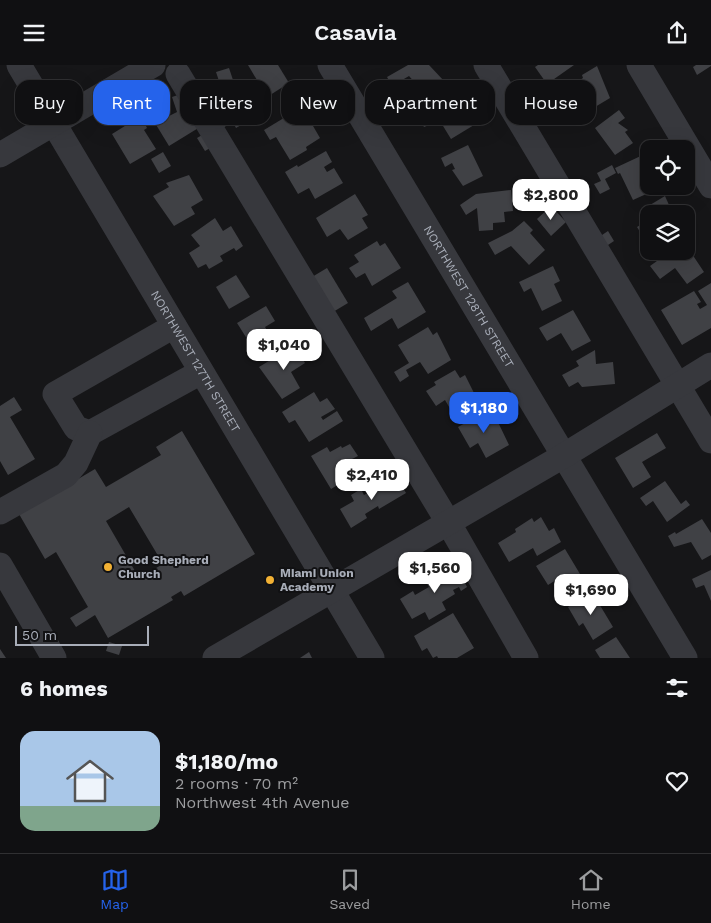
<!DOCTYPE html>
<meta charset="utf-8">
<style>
body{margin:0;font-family:"Work Sans",sans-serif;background:#1e1e20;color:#f1f3f6;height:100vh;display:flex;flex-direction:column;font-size:19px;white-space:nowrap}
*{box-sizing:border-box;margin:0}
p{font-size:16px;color:#9c9d9f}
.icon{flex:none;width:28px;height:28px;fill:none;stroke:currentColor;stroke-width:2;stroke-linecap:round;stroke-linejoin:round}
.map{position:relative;height:593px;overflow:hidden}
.details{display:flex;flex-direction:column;background:#101012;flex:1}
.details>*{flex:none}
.top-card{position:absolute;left:15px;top:15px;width:681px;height:45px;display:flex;gap:10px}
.controls{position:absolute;left:640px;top:75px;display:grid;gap:10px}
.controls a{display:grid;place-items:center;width:55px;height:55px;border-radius:10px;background:#101012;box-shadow:0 5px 20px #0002,0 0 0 1px #303032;font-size:25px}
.scale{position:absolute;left:15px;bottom:12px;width:134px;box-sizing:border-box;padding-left:5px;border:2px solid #a8adb8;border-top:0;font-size:14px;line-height:18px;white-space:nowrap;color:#a8adb8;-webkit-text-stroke:4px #111113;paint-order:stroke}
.price{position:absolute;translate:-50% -42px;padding:0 11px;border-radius:10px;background:#fff;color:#222;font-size:16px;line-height:32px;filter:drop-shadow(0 1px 2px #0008)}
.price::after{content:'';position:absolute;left:50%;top:30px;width:15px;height:11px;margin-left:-8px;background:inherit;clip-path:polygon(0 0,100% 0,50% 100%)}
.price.active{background:#2563eb;color:#fff}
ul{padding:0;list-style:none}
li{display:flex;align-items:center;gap:15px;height:125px;padding:0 20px}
li span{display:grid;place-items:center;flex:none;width:140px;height:100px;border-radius:15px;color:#555}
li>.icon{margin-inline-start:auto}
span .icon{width:60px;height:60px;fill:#fffc;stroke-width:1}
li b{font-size:21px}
h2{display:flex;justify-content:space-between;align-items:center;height:60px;padding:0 20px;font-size:21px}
.pill{padding:0 18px;border-radius:15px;background:#101012;box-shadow:0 5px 20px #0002,0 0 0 1px #303032;font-size:18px;line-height:45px}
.pill.active{background:#2563eb;color:#fff}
header{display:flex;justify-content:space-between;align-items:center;height:65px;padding:0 20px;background:#101012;font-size:22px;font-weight:600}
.menu{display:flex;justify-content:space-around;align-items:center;height:70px;border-top:1px solid #303032;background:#101012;font-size:14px;color:#9c9d9f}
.menu a{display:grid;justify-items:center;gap:2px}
.menu .active{color:#2563eb}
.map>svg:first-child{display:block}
</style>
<header><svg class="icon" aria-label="menu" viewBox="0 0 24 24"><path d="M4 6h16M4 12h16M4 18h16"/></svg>Casavia<svg class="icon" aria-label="share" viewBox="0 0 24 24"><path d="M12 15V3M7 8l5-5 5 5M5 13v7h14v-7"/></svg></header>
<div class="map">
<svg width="711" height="593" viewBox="0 0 711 593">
<rect width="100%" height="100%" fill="#161618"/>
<g fill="#404145" fill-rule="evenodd">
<path d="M 248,0 L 278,0 L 289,18 L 267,32 Z"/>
<path d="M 408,0 L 429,0 L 444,16 L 428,32 L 409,11 L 392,21 L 387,12 Z"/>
<path d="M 538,0 L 574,0 L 547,19 L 535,2 Z"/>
<path d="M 696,0 L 711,0 L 711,1 L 697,10 L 693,2 Z"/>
<path d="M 597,1 L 610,33 L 580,51 L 568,32 L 573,29 L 569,22 L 583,13 L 582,10 Z"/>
<path d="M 229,3 L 234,18 L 238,15 L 255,44 L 245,50 L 248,56 L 236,63 L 233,57 L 219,65 L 198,31 L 220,19 L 216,7 Z"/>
<path d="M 461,27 L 479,57 L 451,74 L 440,56 L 424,62 L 417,50 L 424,46 L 426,48 Z"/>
<path d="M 184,28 L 200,62 L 169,81 L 155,58 L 177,47 L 172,32 Z"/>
<path d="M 302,42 L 320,73 L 306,82 L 307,85 L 290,95 L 276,72 L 270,75 L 264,65 Z"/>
<path d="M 619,45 L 625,53 L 618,58 L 628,65 L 625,67 L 633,78 L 615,90 L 595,63 Z"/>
<path d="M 141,51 L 147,63 L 144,65 L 156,84 L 130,99 L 112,69 Z"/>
<path d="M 209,66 L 217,79 L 205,86 L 197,73 Z"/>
<path d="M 468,80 L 483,111 L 463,121 L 452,105 L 455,104 L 452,98 L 445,102 L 441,93 Z"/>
<path d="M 326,86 L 332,97 L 324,102 L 327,107 L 334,103 L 343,118 L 315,134 L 309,123 L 298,129 L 285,107 L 297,100 L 298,102 Z"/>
<path d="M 163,87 L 171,101 L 159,108 L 151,94 Z"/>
<path d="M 645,89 L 649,99 L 642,102 L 649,111 L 646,113 L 653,126 L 633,135 L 620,108 L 618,109 L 615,103 Z"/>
<path d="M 612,100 L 616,108 L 605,114 L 610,124 L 600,129 L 594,119 L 601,116 L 597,108 Z"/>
<path d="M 189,110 L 203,135 L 191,142 L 195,149 L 174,161 L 153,131 L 169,122 L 166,118 Z"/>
<path d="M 511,125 L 513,146 L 504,147 L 505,157 L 493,158 L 493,165 L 479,166 L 477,143 L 466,150 L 460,140 L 476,129 Z"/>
<path d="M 355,129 L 368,150 L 362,153 L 368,163 L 348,175 L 340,164 L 327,172 L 316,153 Z"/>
<path d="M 665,131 L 673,149 L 655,149 L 650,140 Z"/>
<path d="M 551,141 L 566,157 L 551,171 L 537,154 Z"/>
<path d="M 215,153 L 223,166 L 231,161 L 243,181 L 236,186 L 234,183 L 220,191 L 223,196 L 209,204 L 206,199 L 198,203 L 189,188 L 200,181 L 191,170 Z"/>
<path d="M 649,155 L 649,180 L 648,180 L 637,162 Z"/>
<path d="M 524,156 L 533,165 L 530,168 L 545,185 L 529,200 L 511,181 L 495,190 L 488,178 L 512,166 Z"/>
<path d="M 608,166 L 614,176 L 605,182 L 599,172 Z"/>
<path d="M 691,172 L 696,181 L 690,186 L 704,207 L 687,219 L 675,203 L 660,214 L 650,201 L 671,186 L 686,186 L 686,175 Z"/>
<path d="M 377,176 L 380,181 L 385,178 L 401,203 L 372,221 L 365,208 L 356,213 L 349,203 L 359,197 L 354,190 Z"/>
<path d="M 553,201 L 560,216 L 554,219 L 562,236 L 542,246 L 531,223 L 524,227 L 519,217 Z"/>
<path d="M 327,203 L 348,238 L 333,247 L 312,212 Z"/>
<path d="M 236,210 L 250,232 L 229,244 L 216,222 Z"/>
<path d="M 408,217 L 426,247 L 398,264 L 392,253 L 371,266 L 364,253 L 397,233 L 392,226 Z"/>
<path d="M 711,218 L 711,263 L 682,280 L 661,245 L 694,226 L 701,237 L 697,239 L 700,244 L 707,240 L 698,226 Z"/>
<path d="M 266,241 L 275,256 L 265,262 L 274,277 L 256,288 L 237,258 Z"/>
<path d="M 573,245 L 591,276 L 572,286 L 561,268 L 547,276 L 539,263 Z"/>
<path d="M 428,262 L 433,270 L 437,267 L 451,295 L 428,309 L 420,297 L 406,305 L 409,311 L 400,317 L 394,307 L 409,298 L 398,280 Z"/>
<path d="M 295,280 L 305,298 L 291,307 L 300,323 L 282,334 L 259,302 Z"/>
<path d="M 595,285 L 596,299 L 613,297 L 615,319 L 582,322 L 578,317 L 569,322 L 562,310 L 579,301 L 576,296 Z"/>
<path d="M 455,305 L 460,313 L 465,310 L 479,338 L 455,352 L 445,335 L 436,341 L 426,326 L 436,320 L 434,317 Z"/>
<path d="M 314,327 L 320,337 L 327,333 L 335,344 L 321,352 L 323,355 L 337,346 L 343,356 L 309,377 L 295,355 L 289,358 L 282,347 Z"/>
<path d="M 14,332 L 22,345 L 10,352 L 35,394 L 8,410 L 0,396 L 0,341 Z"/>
<path d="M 487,346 L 492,356 L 496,353 L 509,380 L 486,393 L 478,378 L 470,383 L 458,362 Z"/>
<path d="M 182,366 L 255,489 L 184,531 L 181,526 L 171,532 L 173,535 L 108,573 L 95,550 L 76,562 L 70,553 L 88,542 L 56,487 L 45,494 L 19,449 L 95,404 L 106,422 L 161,390 L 156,382 ZM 129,442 L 163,499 L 139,513 L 106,456 Z"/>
<path d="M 657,368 L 666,383 L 642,397 L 651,412 L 633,423 L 615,393 Z"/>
<path d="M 350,379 L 358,391 L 350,395 L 358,408 L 331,424 L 311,391 L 327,382 L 330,387 L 341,381 L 342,383 Z"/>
<path d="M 396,411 L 406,428 L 379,444 L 378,441 L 365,449 L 367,453 L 351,463 L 340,444 L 354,436 L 351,430 L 361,424 L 364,430 Z"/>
<path d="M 665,416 L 681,439 L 686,435 L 690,440 L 667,457 L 653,436 L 646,441 L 640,433 Z"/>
<path d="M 541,452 L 549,466 L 554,463 L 561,477 L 537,491 L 533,483 L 509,497 L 498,478 L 516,467 L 515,464 L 532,453 L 534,457 Z"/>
<path d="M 702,454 L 711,468 L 711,490 L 702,495 L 691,477 L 674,482 L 668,471 L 675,467 L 676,469 Z"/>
<path d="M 565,484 L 586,519 L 566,532 L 556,515 L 548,520 L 536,501 Z"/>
<path d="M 460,500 L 469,516 L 465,518 L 467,522 L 461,526 L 459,522 L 453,525 L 455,529 L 442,537 L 446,545 L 429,555 L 425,547 L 412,554 L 400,534 L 413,526 L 415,530 L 429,522 L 427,519 Z"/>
<path d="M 711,505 L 711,536 L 704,520 L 696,523 L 692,514 Z"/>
<path d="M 592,527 L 613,562 L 593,575 L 583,558 L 579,561 L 568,542 Z"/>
<path d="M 453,548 L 474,583 L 457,593 L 438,593 L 437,591 L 433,593 L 427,583 L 422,586 L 414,571 Z"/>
<path d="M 616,572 L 630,593 L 600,593 L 595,585 Z"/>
<path d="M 109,577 L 122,581 L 119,590 L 106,586 Z"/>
<path d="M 0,584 L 6,593 L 0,593 Z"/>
<path d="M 309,587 L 312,593 L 300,593 Z"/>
</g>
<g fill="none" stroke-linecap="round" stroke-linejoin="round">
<g stroke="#37383d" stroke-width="25">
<path id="s1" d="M 19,0 L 372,593"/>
<path id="s2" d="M 330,0 L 685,593"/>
<path d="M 486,0 L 711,376"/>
<path d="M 639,0 L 711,121"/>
<path d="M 178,9 L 448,457 L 526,593"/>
<path d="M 0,90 L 153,0"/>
<path d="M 174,261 L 55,329 L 76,363 L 90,368 L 201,307"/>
<path d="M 0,447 L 66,410 L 76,398 L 90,368"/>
<path d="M 0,500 L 54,593"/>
<path d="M 215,593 L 565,390 L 711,300"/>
</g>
</g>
<g fill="#f2b134" stroke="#111113" stroke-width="2">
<circle cx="108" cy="502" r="5"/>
<circle cx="270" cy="515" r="5"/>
</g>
<g text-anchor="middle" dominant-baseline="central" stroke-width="4" stroke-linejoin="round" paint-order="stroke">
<g font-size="12" fill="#a8adb8" stroke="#111113">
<text stroke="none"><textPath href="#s2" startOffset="270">NORTHWEST 128TH STREET</textPath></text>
<text stroke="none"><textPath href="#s1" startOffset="345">NORTHWEST 127TH STREET</textPath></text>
</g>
<g font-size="12" font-weight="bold" fill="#a8adb8" stroke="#111113" text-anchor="start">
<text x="118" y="495">Good Shepherd<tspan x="118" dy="14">Church</tspan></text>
<text x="280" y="508">Miami Union<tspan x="280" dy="14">Academy</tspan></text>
</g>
</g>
</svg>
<div class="controls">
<a><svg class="icon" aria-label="locate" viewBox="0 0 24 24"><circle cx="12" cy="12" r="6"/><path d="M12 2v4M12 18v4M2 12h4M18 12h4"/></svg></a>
<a><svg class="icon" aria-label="layers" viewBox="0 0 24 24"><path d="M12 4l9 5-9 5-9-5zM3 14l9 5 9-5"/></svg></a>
</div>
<div class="scale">50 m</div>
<b class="price" style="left:551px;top:156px">$2,800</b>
<b class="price" style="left:284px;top:306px">$1,040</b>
<b class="price active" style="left:484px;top:369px">$1,180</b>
<b class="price" style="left:372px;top:436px">$2,410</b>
<b class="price" style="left:435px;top:529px">$1,560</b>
<b class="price" style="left:591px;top:551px">$1,690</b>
<div class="top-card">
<a class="pill">Buy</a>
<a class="pill active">Rent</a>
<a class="pill">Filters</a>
<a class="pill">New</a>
<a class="pill">Apartment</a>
<a class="pill">House</a>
</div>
</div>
<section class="details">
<h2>6 homes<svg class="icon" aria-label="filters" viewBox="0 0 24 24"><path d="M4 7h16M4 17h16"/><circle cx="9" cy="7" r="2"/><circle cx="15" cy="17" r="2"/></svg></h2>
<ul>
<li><span style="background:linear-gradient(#a9c7e8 75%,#7fa58c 0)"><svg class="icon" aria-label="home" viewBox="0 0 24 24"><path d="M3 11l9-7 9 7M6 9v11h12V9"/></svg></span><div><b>$1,180/mo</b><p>2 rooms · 70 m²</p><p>Northwest 4th Avenue</p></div><svg class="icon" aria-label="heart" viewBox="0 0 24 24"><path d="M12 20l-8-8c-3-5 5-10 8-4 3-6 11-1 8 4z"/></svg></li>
</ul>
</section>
<nav class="menu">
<a class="active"><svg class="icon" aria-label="map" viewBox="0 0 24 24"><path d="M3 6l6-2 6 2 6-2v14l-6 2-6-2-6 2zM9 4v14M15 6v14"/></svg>Map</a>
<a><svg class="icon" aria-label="saved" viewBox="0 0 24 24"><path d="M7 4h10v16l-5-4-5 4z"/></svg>Saved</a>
<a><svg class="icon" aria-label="home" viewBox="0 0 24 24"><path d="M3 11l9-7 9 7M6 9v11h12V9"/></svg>Home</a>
</nav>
